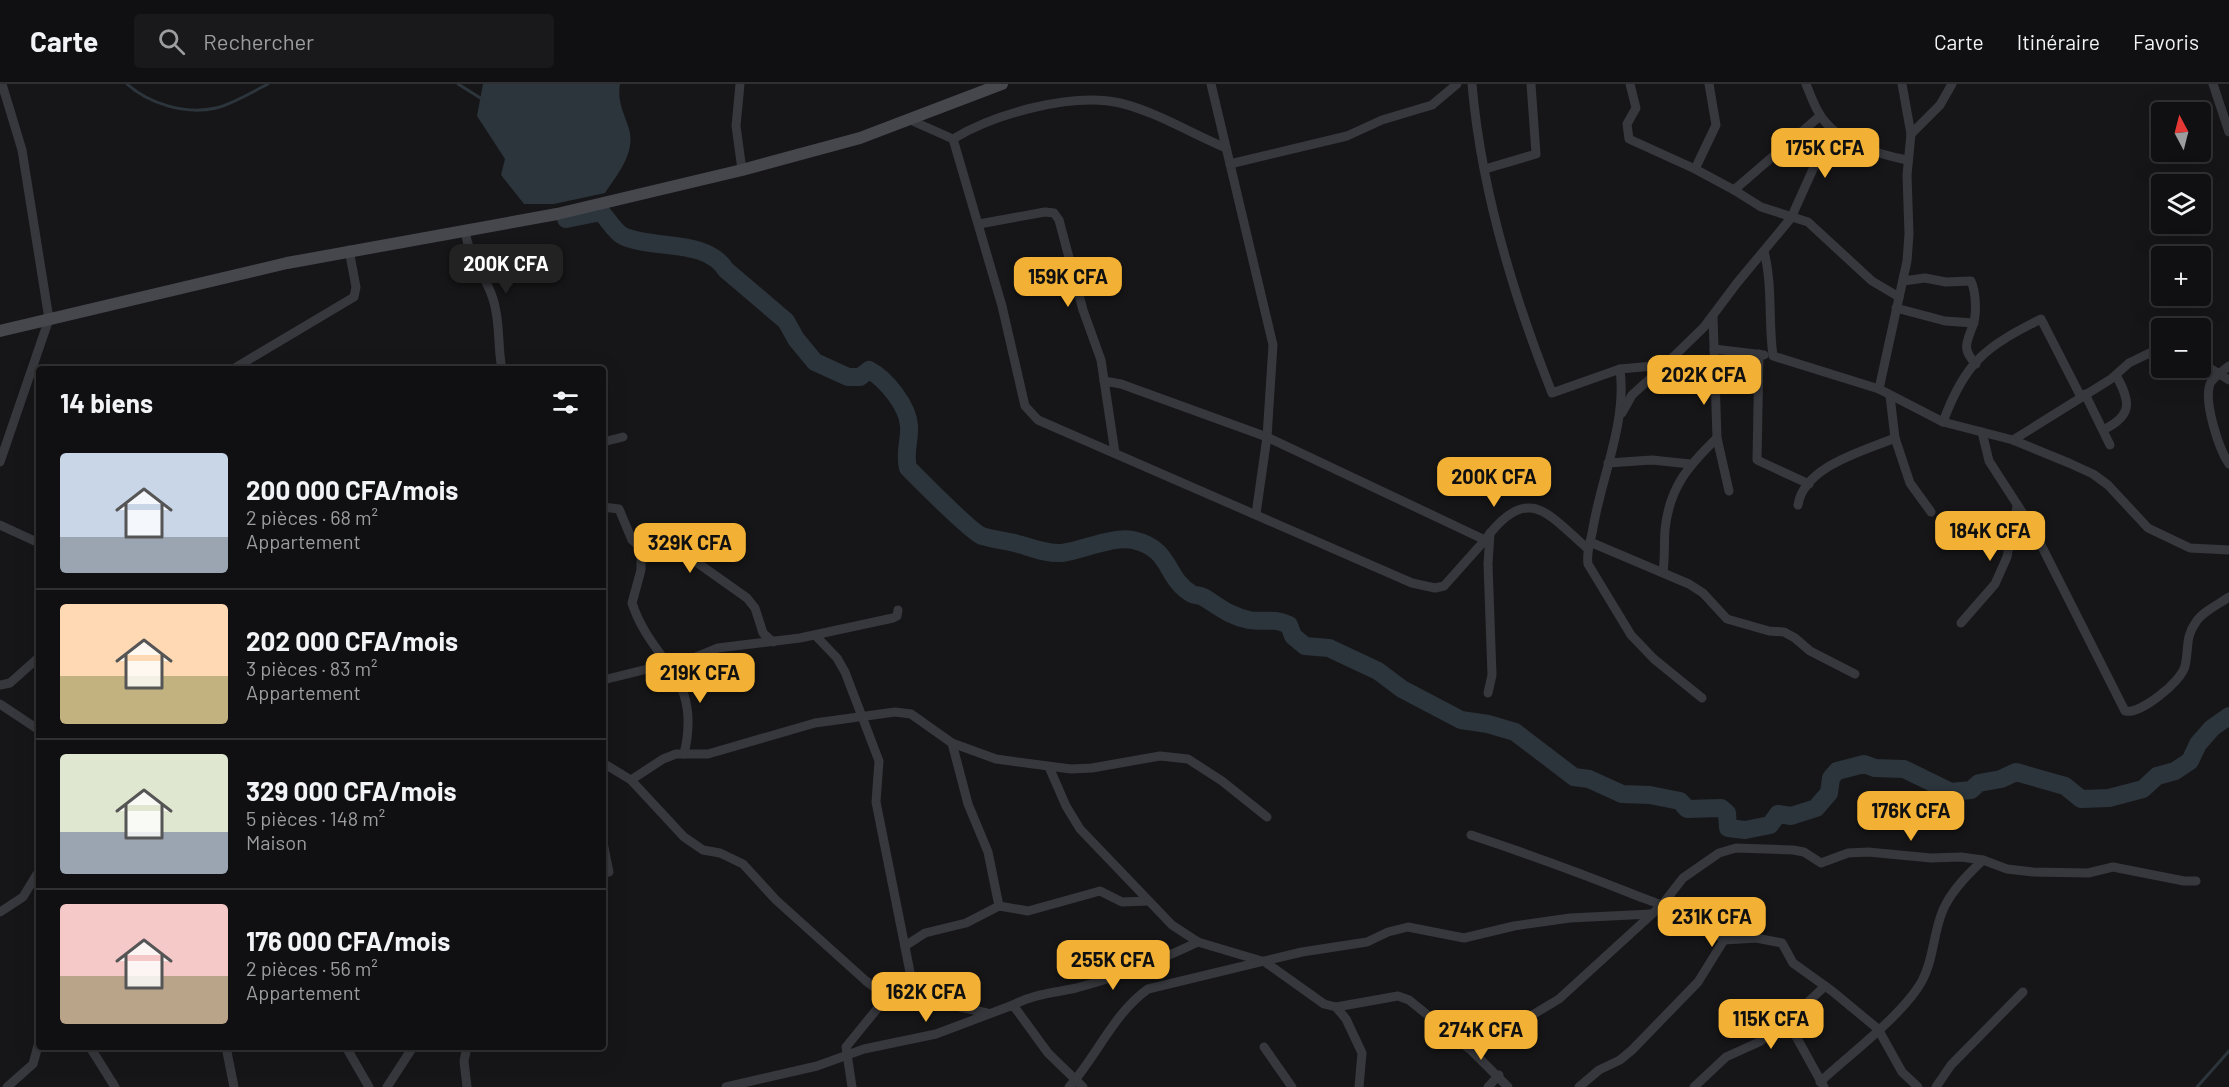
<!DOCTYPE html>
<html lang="fr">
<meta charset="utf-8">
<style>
body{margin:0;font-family:Barlow,sans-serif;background:#19191b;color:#f1f3f6;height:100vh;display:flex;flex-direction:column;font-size:22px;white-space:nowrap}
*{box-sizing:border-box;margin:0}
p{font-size:20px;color:#9c9d9f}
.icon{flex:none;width:33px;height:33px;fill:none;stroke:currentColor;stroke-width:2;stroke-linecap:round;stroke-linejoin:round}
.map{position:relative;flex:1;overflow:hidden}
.drawer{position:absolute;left:36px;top:282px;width:570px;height:684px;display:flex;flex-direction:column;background:#101012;border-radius:6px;box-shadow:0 6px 24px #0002,0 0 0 2px #303032}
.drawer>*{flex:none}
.needle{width:39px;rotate:353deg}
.fabs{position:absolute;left:2151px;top:18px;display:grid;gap:12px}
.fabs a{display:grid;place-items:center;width:60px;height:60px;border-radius:6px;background:#101012;box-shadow:0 6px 24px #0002,0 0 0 2px #303032;font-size:30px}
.price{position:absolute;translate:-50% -51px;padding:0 14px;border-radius:12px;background:#f2b134;color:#111;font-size:20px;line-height:39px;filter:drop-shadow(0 2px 3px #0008)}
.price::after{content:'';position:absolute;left:50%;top:36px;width:18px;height:14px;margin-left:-9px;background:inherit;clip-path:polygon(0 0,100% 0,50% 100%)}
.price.active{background:#222;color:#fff}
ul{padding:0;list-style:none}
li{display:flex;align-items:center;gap:18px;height:150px;padding:0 24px}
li+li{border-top:2px solid #303032}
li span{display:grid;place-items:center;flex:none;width:168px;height:120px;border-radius:6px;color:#555}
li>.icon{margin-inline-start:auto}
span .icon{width:72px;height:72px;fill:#fffc;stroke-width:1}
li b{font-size:26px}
h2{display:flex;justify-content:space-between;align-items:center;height:72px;padding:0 24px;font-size:26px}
header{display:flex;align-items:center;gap:36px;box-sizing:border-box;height:84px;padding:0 30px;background:#101012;border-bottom:2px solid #303032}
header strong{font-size:28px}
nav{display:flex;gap:33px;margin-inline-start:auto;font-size:21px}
.search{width:420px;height:54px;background:#19191b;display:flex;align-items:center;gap:15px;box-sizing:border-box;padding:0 21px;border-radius:6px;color:#9c9d9f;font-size:22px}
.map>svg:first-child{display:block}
</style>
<header>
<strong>Carte</strong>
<div class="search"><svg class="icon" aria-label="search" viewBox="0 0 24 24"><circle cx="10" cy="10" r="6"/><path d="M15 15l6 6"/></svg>Rechercher</div>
<nav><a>Carte</a><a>Itinéraire</a><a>Favoris</a></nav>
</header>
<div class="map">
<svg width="2229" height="1003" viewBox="0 0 2229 1003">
<rect width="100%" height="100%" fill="#161618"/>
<path fill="#2c353c" d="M 483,0 L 620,0 C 617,18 624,28 629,45 C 636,69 617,91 605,109 L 554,120 L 524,120 L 501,91 L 505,75 L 477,32 Z"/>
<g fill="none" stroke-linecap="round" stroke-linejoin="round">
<g stroke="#2c353c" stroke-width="3">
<path d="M 127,0 C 149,20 186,31 216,24 C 233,20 252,8 268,0"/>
<path d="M 458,0 L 482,15"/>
<path d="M 2197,1003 L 2229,967"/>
</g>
<path stroke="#2c353c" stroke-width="18" d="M 566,135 L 601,128 C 607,134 615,148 623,152 C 653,166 706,154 726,186 L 786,237 L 796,255 L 815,278 L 848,293 L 860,293 L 869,286 C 886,295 908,322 909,342 C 910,358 904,367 908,384 C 920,396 971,448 982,452 C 995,456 1009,457 1022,461 C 1035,465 1049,470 1062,469 C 1083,466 1113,452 1133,456 C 1173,465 1164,494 1192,510 C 1196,512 1201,511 1205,514 C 1221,524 1230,532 1249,536 C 1265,539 1272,533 1289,541 L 1293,552 L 1305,562 L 1329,564 L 1378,587 L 1402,605 L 1461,636 L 1488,640 L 1515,648 L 1574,693 L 1589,695 L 1622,710 L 1650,711 L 1680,717 L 1687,725 L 1721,724 L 1727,729 L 1728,744 L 1745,746 L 1770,741 L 1778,730 L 1791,732 L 1816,724 L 1829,709 L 1831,694 L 1837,687 L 1864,680 L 1875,684 L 1904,685 L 1951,708 L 1971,706 L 1979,699 L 2001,695 L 2016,688 L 2065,702 L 2081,715 L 2109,714 L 2143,705 L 2157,692 L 2175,687 L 2190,677 L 2198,660 L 2212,644 L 2229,632"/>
<g stroke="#37383d" stroke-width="9">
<path d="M 740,0 L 736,42 L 742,86"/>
<path d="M 1211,0 L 1273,261 L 1267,353 L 1256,430"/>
<path d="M 1472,0 C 1481,105 1513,211 1552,309 L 1620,285 L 1665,281 L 1704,243 L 1737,199 L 1791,134 L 1831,45"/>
<path d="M 1630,0 L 1636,24 L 1627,40 L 1629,55 L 1695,85 L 1734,106"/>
<path d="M 1806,0 C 1812,15 1818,33 1831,44 C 1851,62 1882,71 1907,76"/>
<path d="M 2213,0 L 2229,48"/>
<path d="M 1820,32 L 1734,106 L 1761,123 L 1808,138 L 1872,197 L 1899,213"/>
<path d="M 908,35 L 953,55 L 1002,222 L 1025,322 L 1038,336 L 1412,499 L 1435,504 L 1444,502 L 1485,456 L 1267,353 L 1121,300 L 1104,297"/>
<path d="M 1911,50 L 1940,21 L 1952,0"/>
<path d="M 953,55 C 994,30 1072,8 1120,19 C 1157,28 1192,50 1226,64"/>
<path d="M 1230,80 L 1347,52 L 1382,36 L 1432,21 L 1457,0"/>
<path d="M 1485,85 L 1536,70 L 1531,0"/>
<path d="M 1695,85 L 1716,41 L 1709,0"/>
<path d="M 979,140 L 1045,128 L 1054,129 L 1059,136 L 1083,226 L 1101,276 L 1115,369"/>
<path d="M 465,147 C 470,178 485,189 493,215 C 501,239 497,262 502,285"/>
<path d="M 1764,167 C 1773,202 1768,237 1773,272 L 1879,305 L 1943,338 L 2013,356 L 2069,379 L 2093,390 L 2108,401 L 2148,444 L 2190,464 L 2229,466"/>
<path d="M 1903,197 L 1925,194 L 1946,198 L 1971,197 C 1976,208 1977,230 1973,241 C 1967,258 1961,265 1976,280"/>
<path d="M 1896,224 L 1945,237 L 1974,239"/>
<path d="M 1713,232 L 1717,354 L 1729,407"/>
<path d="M 1714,265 L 1764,271"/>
<path d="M 1759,270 L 1757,376 L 1809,400"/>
<path d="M 2200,278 L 2229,296"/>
<path d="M 2229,282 C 2224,286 2215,292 2211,298 C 2202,315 2219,365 2229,380"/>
<path d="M 233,285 L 354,213 L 356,203 L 349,166"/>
<path d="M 1620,285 C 1627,338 1602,391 1593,444 C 1591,457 1586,467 1588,480 L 1631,551 L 1654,575 L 1702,614"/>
<path d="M 1879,305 L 1907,177 L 1909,150 L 1907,91 L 1911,50 L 1902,0"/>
<path d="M 2085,310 L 2110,361"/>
<path d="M 1890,312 L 1895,354 L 1910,399 L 1931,428"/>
<path d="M 1622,329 L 1632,311 L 1665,281"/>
<path d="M 1943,338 C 1965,278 1985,263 2041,235 L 2081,313"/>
<path d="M 2103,346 C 2134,331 2130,317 2116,291"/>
<path d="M 1982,348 L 1989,377 L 2033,445 L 2125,627 C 2140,631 2182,597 2185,582 C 2189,565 2185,553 2196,538 C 2202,528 2219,520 2229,513"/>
<path d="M 2013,356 L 2111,295 L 2129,279 L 2162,263"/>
<path d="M 603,358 L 623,353"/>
<path d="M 0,378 L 49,235 L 22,66 L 2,0"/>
<path d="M 1608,379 L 1652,376 L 1690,380"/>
<path d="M 1798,421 C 1804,382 1864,367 1895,354"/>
<path d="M 603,423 L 619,425 L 632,456 L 641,464 L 685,470 L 747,514 L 755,524 L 763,549 L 773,558"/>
<path d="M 0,441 L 39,459"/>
<path d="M 1488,452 C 1529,399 1549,431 1588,465"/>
<path d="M 1590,458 L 1689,500 L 1703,509 L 1727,535 L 1769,547 L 1784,548 L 1795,554 L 1810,567 L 1855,590"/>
<path d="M 641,464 L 641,486 L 632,519 C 652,580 703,591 684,670"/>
<path d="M 1663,488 C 1665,474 1664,460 1665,446 C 1669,404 1688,382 1717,354"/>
<path d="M 1961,539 L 1995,500 L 2007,473 L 2017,422"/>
<path d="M 815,551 L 837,574 L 845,588 L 879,677 L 876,718 L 915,913 L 987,929"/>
<path d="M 603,596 L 696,573 L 718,564 L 800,554 L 893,534 L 897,532 L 898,526"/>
<path d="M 0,601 L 10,599 L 38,574"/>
<path d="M 1488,609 L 1492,591 L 1488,480 L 1490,449"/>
<path d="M 0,620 L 39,646"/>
<path d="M 603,679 L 631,696 L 684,753 L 703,766 L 720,769 L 743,780 L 776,816 L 866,897 L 877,905 L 890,909 L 846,963 L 852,1003"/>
<path d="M 1049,683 L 1066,722 L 1080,745 L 1172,841 L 1198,858 L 1265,878 L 1324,920 L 1336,923 L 1346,935 L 1362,969 L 1359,1003"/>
<path d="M 631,696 L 663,675 L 676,670 L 708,670 L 815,639 L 895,628 L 911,630 L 952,659 L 996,675 L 1071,685 L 1092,684 L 1160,672 L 1188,675 L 1222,697 L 1267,733"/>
<path d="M 1471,751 C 1525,769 1578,788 1630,809 C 1663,822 1697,832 1724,856 L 1756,854 L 1782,859 L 1793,879 L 1832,907 L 1878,945 L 1902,988 L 1918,1003"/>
<path d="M 603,759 L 609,788 L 603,789"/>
<path d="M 39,776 L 39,815"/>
<path d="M 999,822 L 1028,827 L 1100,807 L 1122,818 L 1148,817"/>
<path d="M 0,828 L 23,813 L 37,790"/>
<path d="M 905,862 L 925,849 L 966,839 L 999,822 L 988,768 L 968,720 L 952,659"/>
<path d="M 890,909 L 915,913"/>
<path d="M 1013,921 C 1033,910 1054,909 1076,904 C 1119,893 1158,877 1198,858"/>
<path d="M 1336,923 L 1398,912 L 1409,916 L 1472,967 L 1559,915 L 1662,821 L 1683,794 L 1719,769 L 1736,764 L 1793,766 L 1804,768 L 1821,779 L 1848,769 L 1868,768 L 1931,774 L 1961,773 L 1983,776 L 2007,785 L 2033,788 L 2088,789 L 2113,783 L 2184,797 L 2196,797"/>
<path d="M 1788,938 L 1824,1003"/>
<path d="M 90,963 L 115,1003"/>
<path d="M 226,963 L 234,1003"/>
<path d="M 346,963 L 369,1003"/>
<path d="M 467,963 L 464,977 L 467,1003"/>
<path d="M 1264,963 L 1292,1003"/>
<path d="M 1472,967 L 1508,1003"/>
<path d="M 1820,998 C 1849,971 1903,931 1922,897 C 1934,875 1933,849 1943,826 C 1951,807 1968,790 1983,776"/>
<path d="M 7,1003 L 33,980 L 39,958"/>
<path d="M 387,1003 L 413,963"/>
<path d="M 726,1003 L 817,982 L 864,965 L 936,950 L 1013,921 L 1048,969 L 1083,1003"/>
<path d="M 1069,1003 C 1097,972 1113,930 1148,905 L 1302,868 L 1367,858 L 1388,848 L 1408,843 L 1464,854 L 1514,842 L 1570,834 L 1651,830"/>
<path d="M 1488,1003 L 1499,991"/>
<path d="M 1579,1003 L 1599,986 L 1620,976 L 1632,966 L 1698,898 L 1724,856"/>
<path d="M 1694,1003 L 1726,973 L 1759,958 L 1784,941 L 1825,902"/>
<path d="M 1936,1003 L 1951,981 L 2023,908"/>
</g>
<path stroke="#45474d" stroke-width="12" d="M 0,247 L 287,179 L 557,130 L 742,86 L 860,54 L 1002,0"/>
</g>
</svg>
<div class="fabs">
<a><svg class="needle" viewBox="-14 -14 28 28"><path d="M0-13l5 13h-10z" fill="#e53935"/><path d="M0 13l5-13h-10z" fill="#9c9d9f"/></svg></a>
<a><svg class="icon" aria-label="layers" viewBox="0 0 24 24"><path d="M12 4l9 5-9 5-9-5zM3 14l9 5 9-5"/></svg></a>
<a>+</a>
<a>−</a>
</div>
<b class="price" style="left:1825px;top:95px">175K CFA</b>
<b class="price active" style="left:506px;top:211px">200K CFA</b>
<b class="price" style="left:1068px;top:224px">159K CFA</b>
<b class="price" style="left:1704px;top:322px">202K CFA</b>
<b class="price" style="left:1494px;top:424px">200K CFA</b>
<b class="price" style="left:1990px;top:478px">184K CFA</b>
<b class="price" style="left:690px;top:490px">329K CFA</b>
<b class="price" style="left:700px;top:620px">219K CFA</b>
<b class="price" style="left:1911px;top:758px">176K CFA</b>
<b class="price" style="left:1712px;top:864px">231K CFA</b>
<b class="price" style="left:1113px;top:907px">255K CFA</b>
<b class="price" style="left:926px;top:939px">162K CFA</b>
<b class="price" style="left:1771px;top:966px">115K CFA</b>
<b class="price" style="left:1481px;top:977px">274K CFA</b>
<section class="drawer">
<h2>14 biens<svg class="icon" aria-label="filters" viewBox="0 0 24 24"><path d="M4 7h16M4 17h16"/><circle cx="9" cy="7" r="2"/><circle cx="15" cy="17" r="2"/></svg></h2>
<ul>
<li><span style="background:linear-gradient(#c9d6e8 70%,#9aa5b1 0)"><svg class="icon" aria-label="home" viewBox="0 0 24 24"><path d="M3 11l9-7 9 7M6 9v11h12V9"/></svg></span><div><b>200 000 CFA/mois</b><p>2 pièces · 68 m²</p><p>Appartement</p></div></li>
<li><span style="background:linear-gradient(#ffd9b3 60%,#c2b280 0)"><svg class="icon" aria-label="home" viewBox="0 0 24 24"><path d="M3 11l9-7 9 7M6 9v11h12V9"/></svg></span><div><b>202 000 CFA/mois</b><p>3 pièces · 83 m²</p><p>Appartement</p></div></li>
<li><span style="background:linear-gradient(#dfe7d0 65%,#9aa5b1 0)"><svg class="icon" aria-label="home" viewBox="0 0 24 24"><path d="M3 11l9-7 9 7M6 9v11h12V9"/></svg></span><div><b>329 000 CFA/mois</b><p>5 pièces · 148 m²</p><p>Maison</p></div></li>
<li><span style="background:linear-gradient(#f6c9c9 60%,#b9a48a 0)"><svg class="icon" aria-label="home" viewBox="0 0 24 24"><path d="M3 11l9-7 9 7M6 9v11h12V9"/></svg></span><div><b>176 000 CFA/mois</b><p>2 pièces · 56 m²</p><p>Appartement</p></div></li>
</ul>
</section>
</div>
